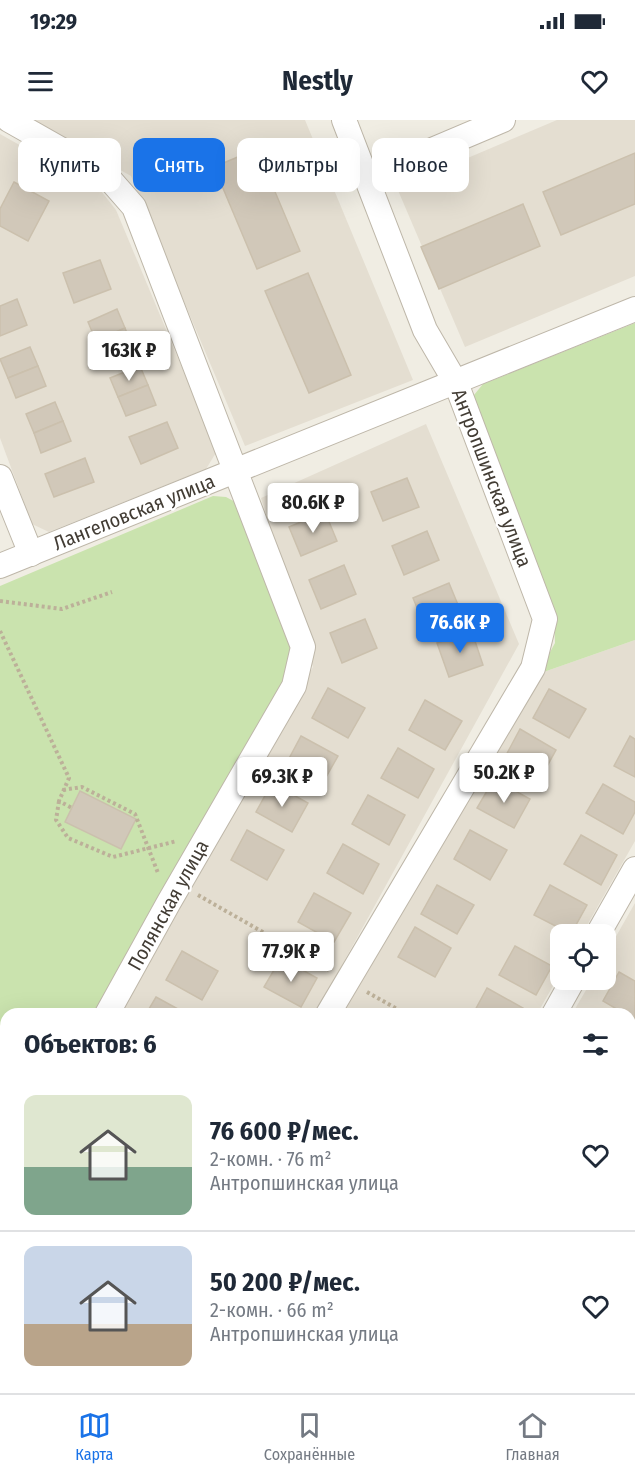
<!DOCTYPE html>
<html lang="ru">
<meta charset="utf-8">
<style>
body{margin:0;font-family:"Fira Sans Condensed",sans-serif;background:#f2f2f3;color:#1f2937;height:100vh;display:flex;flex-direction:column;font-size:22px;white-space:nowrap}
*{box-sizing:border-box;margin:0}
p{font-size:20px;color:#747a83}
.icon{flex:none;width:33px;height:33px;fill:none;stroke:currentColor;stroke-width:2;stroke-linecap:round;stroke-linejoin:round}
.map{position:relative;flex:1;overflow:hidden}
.panel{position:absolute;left:0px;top:888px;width:636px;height:386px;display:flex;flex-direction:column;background:#fff;border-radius:18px 18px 0 0;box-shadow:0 6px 24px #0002}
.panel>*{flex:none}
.banner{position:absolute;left:18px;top:18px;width:600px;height:54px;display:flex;gap:12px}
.tools{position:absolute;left:550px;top:804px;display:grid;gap:12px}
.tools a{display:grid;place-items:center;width:66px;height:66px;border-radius:12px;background:#fff;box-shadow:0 6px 24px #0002;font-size:30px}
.price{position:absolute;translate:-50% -51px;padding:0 14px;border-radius:6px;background:#fff;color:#222;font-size:20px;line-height:39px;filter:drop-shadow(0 2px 3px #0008)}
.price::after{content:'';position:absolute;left:50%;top:36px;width:18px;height:14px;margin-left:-9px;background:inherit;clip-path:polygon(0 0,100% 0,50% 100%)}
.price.on{background:#1a73e8;color:#fff}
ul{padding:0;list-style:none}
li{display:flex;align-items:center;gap:18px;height:150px;padding:0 24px}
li+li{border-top:2px solid #e0e1e3}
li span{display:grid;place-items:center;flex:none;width:168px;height:120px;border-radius:12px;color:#555}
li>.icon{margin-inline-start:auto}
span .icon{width:72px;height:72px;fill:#fffc;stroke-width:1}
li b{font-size:26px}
h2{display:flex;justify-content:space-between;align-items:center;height:72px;padding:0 24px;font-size:26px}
.tag{padding:0 21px;border-radius:12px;background:#fff;box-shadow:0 6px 24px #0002;font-size:21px;line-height:54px}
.tag.on{background:#1a73e8;color:#fff}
.status{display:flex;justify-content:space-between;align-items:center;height:42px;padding:0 30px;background:#fff;direction:ltr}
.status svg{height:16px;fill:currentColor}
header{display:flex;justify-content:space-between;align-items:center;height:78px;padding:0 24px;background:#fff;font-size:27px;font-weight:700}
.tab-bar{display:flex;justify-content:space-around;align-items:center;height:84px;border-top:2px solid #e0e1e3;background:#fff;font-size:16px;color:#747a83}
.tab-bar a{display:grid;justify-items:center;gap:3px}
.tab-bar .on{color:#1a73e8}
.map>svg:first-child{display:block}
</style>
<div class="status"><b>19:29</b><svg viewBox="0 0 49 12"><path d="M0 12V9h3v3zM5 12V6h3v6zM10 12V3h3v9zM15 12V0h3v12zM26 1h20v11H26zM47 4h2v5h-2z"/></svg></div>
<header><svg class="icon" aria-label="menu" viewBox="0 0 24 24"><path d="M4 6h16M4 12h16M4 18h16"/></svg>Nestly<svg class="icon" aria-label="heart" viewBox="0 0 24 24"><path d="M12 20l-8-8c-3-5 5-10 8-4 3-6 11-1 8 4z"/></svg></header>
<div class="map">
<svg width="635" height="1273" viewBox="0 0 635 1273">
<rect width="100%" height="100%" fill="#f0ede3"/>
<g fill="#e4ded1">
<path d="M 31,0 L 305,0 L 413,260 L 245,326 L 131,56 Z"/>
<path d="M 557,0 L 635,0 L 635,156 L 465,227 L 397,68 Z"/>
<path d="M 0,14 L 101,71 L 116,90 L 217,331 L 206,349 L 49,412 L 32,404 L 0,318 Z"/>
<path d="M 426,304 L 519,524 L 315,894 L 120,894 L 313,547 L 261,378 Z"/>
<path d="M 635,520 L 635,721 L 582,814 L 561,814 L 561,852 L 537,894 L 341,894 L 538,554 Z"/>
<path d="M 635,783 L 635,1236 L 630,1238 L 630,894 L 572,894 L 592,860 L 606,860 L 606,834 Z"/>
<path d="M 6,1046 L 6,1116 L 0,1101 L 0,1049 Z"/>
<path d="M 67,1268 L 243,1268 L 245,1273 L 69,1273 Z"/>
<path d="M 276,1268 L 559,1268 L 545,1273 L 278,1273 Z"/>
</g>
<g fill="#cae3ae">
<path d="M 635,203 L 635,520 L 538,554 L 555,523 L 554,495 L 472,287 L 474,275 L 483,264 Z"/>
<path d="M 213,376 L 226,377 L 239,384 L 294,529 L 287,561 L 94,894 L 6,894 L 6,1022 L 0,1024 L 0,466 Z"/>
</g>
<g fill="#d1c8b9" stroke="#cbc0ad" stroke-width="1.5">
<path d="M 257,29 L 300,131 L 257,149 L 214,47 Z"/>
<path d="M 635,33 L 635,84 L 561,115 L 543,72 Z"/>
<path d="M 14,62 L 49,81 L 28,121 L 0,106 L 0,89 Z"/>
<path d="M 523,84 L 540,126 L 439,169 L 421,127 Z"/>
<path d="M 100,140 L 111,169 L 74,183 L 63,153 Z"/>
<path d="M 308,153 L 351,255 L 309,273 L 265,171 Z"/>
<path d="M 17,179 L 27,205 L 0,216 L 0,186 Z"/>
<path d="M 117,189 L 125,208 L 96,221 L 88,202 Z"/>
<path d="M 125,208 L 133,229 L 104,240 L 96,221 Z"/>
<path d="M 30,227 L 38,246 L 8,258 L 0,239 Z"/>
<path d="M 38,246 L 46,266 L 16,278 L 8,258 Z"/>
<path d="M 140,246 L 148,265 L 118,277 L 110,258 Z"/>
<path d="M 148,265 L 156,285 L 126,296 L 118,277 Z"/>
<path d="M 55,282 L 63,301 L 34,313 L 26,294 Z"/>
<path d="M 63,301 L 71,321 L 41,333 L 34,313 Z"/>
<path d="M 167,302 L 178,328 L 141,344 L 129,317 Z"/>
<path d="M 85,338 L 94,362 L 54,377 L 45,354 Z"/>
<path d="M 407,358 L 419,387 L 383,401 L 371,372 Z"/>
<path d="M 325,392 L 337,421 L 301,436 L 289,407 Z"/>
<path d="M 427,411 L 439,440 L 404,455 L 392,426 Z"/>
<path d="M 344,445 L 356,474 L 321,489 L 309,460 Z"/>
<path d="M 449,463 L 461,492 L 425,507 L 413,478 Z"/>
<path d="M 365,499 L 377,528 L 342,543 L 330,513 Z"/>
<path d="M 472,512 L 483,545 L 449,557 L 437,523 Z"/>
<path d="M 328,568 L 365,588 L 348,618 L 312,598 Z"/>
<path d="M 549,569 L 586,589 L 569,618 L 533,598 Z"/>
<path d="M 425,580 L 462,601 L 445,630 L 409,610 Z"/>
<path d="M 520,609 L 556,630 L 540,659 L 504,639 Z"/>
<path d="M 301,616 L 338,636 L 321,666 L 285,646 Z"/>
<path d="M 630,616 L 635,619 L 635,657 L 614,646 Z"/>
<path d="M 398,628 L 434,649 L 418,678 L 381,658 Z"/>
<path d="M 494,659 L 530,679 L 514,708 L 477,688 Z"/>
<path d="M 272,663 L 308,683 L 292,712 L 256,692 Z"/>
<path d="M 603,664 L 635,682 L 635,692 L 623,714 L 586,693 Z"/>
<path d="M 80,671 L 136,699 L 121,729 L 65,702 Z"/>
<path d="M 368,675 L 405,695 L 389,725 L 352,704 Z"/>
<path d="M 247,710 L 284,730 L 267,760 L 231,740 Z"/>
<path d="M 470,710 L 507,730 L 490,760 L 454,739 Z"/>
<path d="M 581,715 L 617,735 L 601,765 L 564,744 Z"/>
<path d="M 343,724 L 379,744 L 363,774 L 327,753 Z"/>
<path d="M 437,765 L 474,785 L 457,814 L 421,794 Z"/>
<path d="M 550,765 L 587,785 L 571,814 L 534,795 Z"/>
<path d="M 314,773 L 351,793 L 334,822 L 298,802 Z"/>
<path d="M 415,807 L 451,828 L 435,857 L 398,837 Z"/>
<path d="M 515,826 L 552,846 L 536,875 L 499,855 Z"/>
<path d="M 182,831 L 218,851 L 202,880 L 166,860 Z"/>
<path d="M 281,838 L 317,858 L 301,887 L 264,867 Z"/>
<path d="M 619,852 L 635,861 L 635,899 L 630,897 L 630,894 L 625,894 L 603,881 Z"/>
<path d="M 487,868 L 523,888 L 520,894 L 473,894 Z"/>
<path d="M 156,877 L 187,894 L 146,894 Z"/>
<path d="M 635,1155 L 635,1194 L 630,1196 L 630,1157 Z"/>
<path d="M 197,1268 L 231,1268 L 234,1273 L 192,1273 L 191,1270 Z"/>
</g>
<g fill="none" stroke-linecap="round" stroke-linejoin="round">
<g stroke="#beb7a9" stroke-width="26">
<g id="street">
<path d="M 9,0 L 106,55 L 134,87 L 303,527 L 294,566 L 169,782 L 107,894"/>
<path d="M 366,58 L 503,0"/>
<path d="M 0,357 L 31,434"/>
<path d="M 0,446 L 635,189"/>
<path d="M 598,814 L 635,749"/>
<path d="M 328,894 L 533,548 L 545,499 L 456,263 L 425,210 L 344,0"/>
<path d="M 554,894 L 573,860"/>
<path d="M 0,1033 L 6,1031"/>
<path d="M 0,1131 L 6,1146"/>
<path d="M 630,1259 L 635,1257"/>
<path d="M 55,1268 L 58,1273"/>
<path d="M 264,1268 L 266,1273"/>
<path d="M 595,1273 L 609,1268"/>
</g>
</g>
<g stroke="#bcb099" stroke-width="4" stroke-dasharray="3 3" stroke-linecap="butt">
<path d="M 0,481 L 62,489 L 112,472"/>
<path d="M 0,511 L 69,658 L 59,681 L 72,688"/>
<path d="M 63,670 L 82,667 L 135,694 L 158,753"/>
<path d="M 59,681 L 56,700 L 68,718 L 113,737 L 177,721"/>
<path d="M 198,775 L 329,850"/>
<path d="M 367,872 L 406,894"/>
</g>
<use href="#street" stroke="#fff" stroke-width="24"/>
</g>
<g text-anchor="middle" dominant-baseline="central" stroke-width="4.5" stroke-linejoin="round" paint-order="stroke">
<g font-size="20" fill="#423c34" stroke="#fff">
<text transform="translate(492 358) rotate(69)">Антропшинская улица</text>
<text transform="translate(134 392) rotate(-22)">Лангеловская улица</text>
<text transform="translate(168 785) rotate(-61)">Полянская улица</text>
</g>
</g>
</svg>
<div class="tools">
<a><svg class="icon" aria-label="locate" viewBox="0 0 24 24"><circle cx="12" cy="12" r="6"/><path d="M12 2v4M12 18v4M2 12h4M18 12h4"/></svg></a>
</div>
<b class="price" style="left:129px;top:262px">163K ₽</b>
<b class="price" style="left:313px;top:414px">80.6K ₽</b>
<b class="price on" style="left:460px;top:534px">76.6K ₽</b>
<b class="price" style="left:504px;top:684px">50.2K ₽</b>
<b class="price" style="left:282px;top:688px">69.3K ₽</b>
<b class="price" style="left:291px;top:863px">77.9K ₽</b>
<div class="banner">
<a class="tag">Купить</a>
<a class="tag on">Снять</a>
<a class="tag">Фильтры</a>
<a class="tag">Новое</a>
</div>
<section class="panel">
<h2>Объектов: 6<svg class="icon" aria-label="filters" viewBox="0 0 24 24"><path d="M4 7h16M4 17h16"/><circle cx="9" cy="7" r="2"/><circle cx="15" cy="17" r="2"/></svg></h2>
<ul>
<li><span style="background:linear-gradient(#dfe7d0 60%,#7fa58c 0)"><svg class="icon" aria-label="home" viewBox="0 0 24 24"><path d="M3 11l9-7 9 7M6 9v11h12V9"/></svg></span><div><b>76 600 ₽/мес.</b><p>2-комн. · 76 m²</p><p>Антропшинская улица</p></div><svg class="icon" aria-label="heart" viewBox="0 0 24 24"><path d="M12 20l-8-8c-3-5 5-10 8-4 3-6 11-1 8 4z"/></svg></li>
<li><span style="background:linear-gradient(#c9d6e8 65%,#b9a48a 0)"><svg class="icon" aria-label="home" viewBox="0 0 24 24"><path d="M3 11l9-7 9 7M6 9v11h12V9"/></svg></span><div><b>50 200 ₽/мес.</b><p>2-комн. · 66 m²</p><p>Антропшинская улица</p></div><svg class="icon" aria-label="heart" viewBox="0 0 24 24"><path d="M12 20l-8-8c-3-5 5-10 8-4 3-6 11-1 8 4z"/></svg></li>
</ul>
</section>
</div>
<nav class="tab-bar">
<a class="on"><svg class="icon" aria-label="map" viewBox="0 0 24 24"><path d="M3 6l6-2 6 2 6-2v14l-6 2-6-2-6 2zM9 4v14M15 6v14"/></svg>Карта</a>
<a><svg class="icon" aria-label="saved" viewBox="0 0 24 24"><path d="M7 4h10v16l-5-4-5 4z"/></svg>Сохранённые</a>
<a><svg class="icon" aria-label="home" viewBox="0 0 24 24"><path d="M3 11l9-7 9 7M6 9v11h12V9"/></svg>Главная</a>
</nav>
